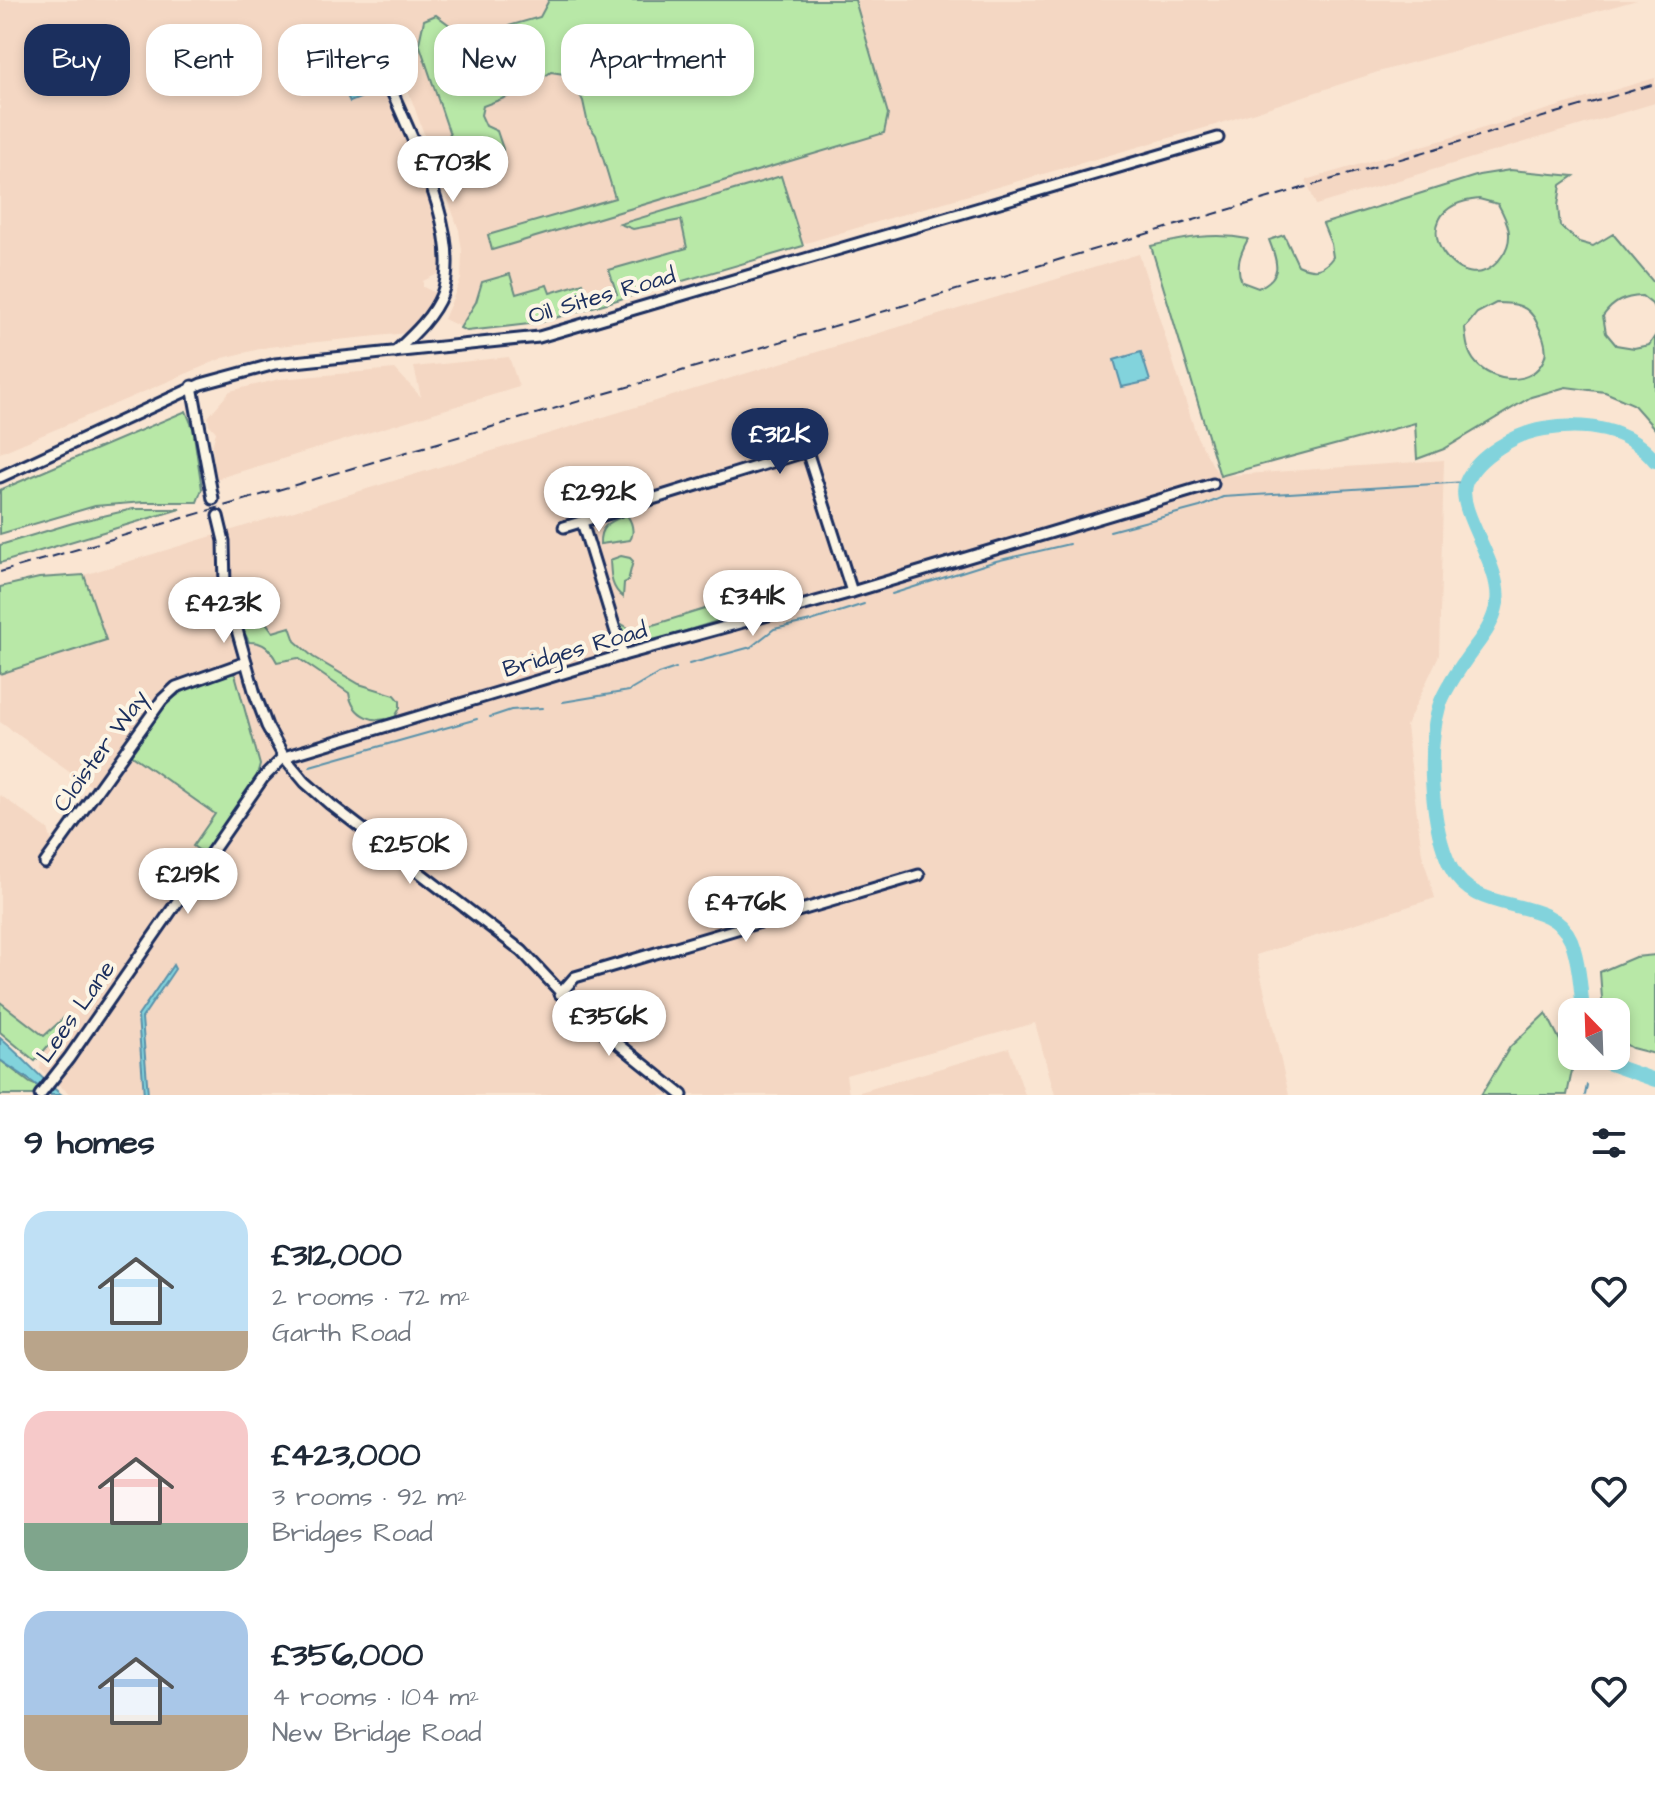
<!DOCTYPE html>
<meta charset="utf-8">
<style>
body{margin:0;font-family:"Architects Daughter",sans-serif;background:#f2f2f3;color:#1f2937;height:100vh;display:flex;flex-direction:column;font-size:30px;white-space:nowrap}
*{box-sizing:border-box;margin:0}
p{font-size:26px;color:#747a83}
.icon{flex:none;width:44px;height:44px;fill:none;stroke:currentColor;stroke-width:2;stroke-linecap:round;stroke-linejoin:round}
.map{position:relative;height:1095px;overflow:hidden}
.details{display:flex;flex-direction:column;background:#fff;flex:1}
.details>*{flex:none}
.guide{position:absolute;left:24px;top:24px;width:800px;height:72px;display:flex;gap:16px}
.needle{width:52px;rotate:337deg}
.controls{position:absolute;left:1558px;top:998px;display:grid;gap:16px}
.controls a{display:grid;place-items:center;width:72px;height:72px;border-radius:16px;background:#fff;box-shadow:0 4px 12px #0003;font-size:40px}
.price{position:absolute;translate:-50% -68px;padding:0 18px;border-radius:28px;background:#fff;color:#222;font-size:26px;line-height:52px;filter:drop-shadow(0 2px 4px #0008)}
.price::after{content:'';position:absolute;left:50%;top:48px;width:24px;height:18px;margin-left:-12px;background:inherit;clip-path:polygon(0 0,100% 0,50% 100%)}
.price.current{background:#1b2f5e;color:#fff}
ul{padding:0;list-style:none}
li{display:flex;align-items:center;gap:24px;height:200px;padding:0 24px}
li span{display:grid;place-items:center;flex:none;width:224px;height:160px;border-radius:24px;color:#555}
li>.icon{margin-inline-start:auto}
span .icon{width:96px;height:96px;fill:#fffc;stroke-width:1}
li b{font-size:34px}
h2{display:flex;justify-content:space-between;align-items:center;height:96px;padding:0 24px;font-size:34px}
.chip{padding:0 28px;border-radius:24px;background:#fff;box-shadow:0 4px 12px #0003;font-size:28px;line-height:72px}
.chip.current{background:#1b2f5e;color:#fff}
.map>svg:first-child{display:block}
</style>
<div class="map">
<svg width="1655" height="1095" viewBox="0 0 1655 1095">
<rect width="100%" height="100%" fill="#fae5d2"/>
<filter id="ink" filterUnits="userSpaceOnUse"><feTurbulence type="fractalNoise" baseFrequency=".0125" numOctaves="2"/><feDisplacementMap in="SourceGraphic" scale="16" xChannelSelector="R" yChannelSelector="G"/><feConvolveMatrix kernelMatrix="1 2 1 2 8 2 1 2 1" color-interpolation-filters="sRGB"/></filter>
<g filter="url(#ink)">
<g fill="#f4d7c3">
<path d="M 0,0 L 1637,0 L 1378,72 L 1215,125 L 941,203 L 540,322 L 467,330 L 444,319 L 461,279 L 462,252 L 459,230 L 388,35 L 366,44 L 402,122 L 439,228 L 442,254 L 442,272 L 423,281 L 423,287 L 436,293 L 433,303 L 407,333 L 268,347 L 223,358 L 0,453 Z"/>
<path d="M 1655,78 L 1655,103 L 1316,205 L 1306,180 Z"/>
<path d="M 1139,254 L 1197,437 L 1219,476 L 1444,460 L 1439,655 L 1406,726 L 1422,854 L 1435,898 L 1256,955 L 1289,1095 L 1055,1095 L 1035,1023 L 846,1075 L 849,1095 L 71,1095 L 40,1069 L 44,1036 L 0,1002 L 0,795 L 48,829 L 52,842 L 92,787 L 0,722 L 0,674 L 106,640 L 84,575 Z"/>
<path d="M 509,357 L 519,387 L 216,479 L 212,447 L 216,432 L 209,424 L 208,417 L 230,391 L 280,379 L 395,369 L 421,397 L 414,367 Z"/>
<path d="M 1009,1048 L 1025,1095 L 850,1095 Z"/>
</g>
<g fill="#b8e8a7" stroke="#6a8c82" stroke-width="2" fill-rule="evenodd">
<path d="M 549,0 L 855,0 L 888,114 L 884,133 L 492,250 L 488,235 L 615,198 L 596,135 L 588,124 L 583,101 L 570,75 L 551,72 L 523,91 L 483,106 L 481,115 L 486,126 L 497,131 L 503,149 L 503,162 L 462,170 L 419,43 L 424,20 L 436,15 L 467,38 L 540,17 Z"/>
<path d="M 1510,170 L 1574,176 L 1561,185 L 1558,206 L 1560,226 L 1579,242 L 1593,246 L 1613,234 L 1655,284 L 1655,310 L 1652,304 L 1642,296 C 1624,297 1614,301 1603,316 L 1606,333 L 1616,345 L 1634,348 L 1649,345 L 1655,336 L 1655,429 L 1633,404 L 1605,392 L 1566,387 L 1531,397 L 1444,449 L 1417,459 L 1415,423 L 1220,476 L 1151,246 C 1184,238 1214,232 1248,239 C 1240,254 1235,266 1242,282 L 1258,288 C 1283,277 1278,263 1269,240 L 1284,235 L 1298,265 C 1314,272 1323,271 1333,257 L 1331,244 L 1323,224 L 1479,175 ZM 1479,199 L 1498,204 C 1508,222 1515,238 1502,256 C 1463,313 1390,207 1479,199 ZM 1496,303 C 1515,303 1529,305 1537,323 C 1542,333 1549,349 1544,359 C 1532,387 1493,383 1476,363 C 1467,353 1466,340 1465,328 L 1477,313 Z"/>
<path d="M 781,176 L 803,246 L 538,323 L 467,331 L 460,328 L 476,302 L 482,282 L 510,274 L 516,294 L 547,285 L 550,293 L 583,283 L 591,302 L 617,294 L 609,270 L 687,248 L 681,220 L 633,229 L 620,224 Z"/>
<path d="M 186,411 L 193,428 L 202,489 L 197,502 L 144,502 L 95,506 L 0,534 L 0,490 Z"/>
<path d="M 133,509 L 180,509 L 0,563 L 0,545 L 73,523 Z"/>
<path d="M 626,515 C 632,520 635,533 630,540 L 600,544 C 599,525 610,522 626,515 Z"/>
<path d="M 621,556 L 630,558 L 633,561 L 628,581 L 624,583 L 623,597 C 610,587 611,574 610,560 Z"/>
<path d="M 84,575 L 106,640 L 0,674 L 0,587 L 39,578 Z"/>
<path d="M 241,579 L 252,603 L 273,632 L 290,627 L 295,641 L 313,657 L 359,684 L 395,695 L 400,701 L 400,708 L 395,717 C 374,724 353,717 349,693 L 298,658 L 277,662 C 270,649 265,642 249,642 L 243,630 L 229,583 Z"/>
<path d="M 715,603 L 725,611 L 721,620 L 641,645 C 628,645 624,635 620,623 L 630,629 L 640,629 L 705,609 L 708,604 Z"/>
<path d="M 231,673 L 235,674 L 260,765 L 255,783 L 203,853 L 193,846 L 215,814 L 130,754 C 165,703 169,690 231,673 Z"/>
<path d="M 1655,955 L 1655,1054 L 1632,1048 L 1617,1039 L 1616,1012 L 1603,1012 L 1600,972 L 1635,957 Z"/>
<path d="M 0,1002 L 44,1036 L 67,1015 L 72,1018 L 35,1061 L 0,1032 Z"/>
<path d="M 1546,1013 L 1573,1066 L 1567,1095 L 1481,1095 L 1510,1047 Z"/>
<path d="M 0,1060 L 30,1083 L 42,1088 L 34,1095 L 0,1095 Z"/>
</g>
<g fill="#82d3dc" stroke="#5991aa" stroke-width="2">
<path d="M 362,49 L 367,63 L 333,75 L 328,61 Z"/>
<path d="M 364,77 L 380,90 L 350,102 L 342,85 Z"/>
<path d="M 1141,352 L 1150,381 L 1122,387 L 1114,360 Z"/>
<path d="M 173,965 L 175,969 L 142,1018 L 148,1095 L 144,1095 L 138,1016 Z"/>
<path d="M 0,1038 C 22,1056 40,1078 62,1095 L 47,1095 C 43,1087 11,1068 0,1060 Z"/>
</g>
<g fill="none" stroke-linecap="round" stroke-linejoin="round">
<g stroke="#5991aa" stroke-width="2">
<path d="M 1110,531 L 1200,507 L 1223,497 L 1466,482"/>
<path d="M 892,594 L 996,561 L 1069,544"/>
<path d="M 689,664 L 751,647 L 774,629 L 811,621 L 864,604"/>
<path d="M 563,702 L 629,691 L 658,674 L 676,668"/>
<path d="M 490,717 L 511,710 L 542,708"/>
<path d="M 310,766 L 477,719"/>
<path d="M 1585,1095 L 1587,1085"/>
</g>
<g stroke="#82d3dc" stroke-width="14">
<path d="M 1583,1012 C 1581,990 1579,961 1571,940 C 1550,893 1476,918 1451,868 C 1431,827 1426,752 1439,707 C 1443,693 1454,677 1462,665 C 1477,642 1492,630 1497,603 C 1503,565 1454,510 1466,482 C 1477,456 1517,433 1544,429 C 1585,422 1628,428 1655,461"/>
<path d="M 1598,1056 L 1607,1063 L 1655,1080"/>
</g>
<g stroke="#1b2f5e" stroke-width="15">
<g id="minor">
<path d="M 372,42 C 394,109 467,226 442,294 C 433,317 413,335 395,352"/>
<path d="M 192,386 L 213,499"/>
<path d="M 0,477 L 201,384 L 275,364 L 539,337 L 1218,138"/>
<path d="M 633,505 L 807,451 L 852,592"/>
<path d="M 218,516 L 224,541 L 225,587 L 255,694 L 267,726 L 284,757 L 305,782 L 330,804 L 522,951 L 580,1013 L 682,1095"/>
<path d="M 582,522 L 623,655"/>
<path d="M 564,527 L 623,509"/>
<path d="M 284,757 L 623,655 L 852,592 L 1213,484"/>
<path d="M 45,863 L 162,700 L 176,687 L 246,662"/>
<path d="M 560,994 L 575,977 L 919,875"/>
<path d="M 40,1095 L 69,1058 L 263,778 L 284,757"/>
</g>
</g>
<use href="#minor" stroke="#fcf5e5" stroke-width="9"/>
<path stroke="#1b2f5e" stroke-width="2" stroke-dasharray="12 6" stroke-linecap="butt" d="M 0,572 L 1655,84"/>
</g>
</g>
<g text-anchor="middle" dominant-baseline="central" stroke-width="8" stroke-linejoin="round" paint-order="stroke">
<g font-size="24" fill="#1b2f5e" stroke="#fcf5e5">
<text transform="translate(602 296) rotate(-16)">Oil Sites Road</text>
<text transform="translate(575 650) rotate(-16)">Bridges Road</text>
<text transform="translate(101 751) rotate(-54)">Cloister Way</text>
<text transform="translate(76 1012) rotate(-55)">Lees Lane</text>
</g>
</g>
</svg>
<div class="controls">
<a><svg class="needle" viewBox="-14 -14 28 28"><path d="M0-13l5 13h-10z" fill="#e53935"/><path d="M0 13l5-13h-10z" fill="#747a83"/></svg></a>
</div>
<b class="price" style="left:453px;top:204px">£703K</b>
<b class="price current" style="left:780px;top:476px">£312K</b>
<b class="price" style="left:599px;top:534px">£292K</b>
<b class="price" style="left:753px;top:638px">£341K</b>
<b class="price" style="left:224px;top:645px">£423K</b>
<b class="price" style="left:410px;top:886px">£250K</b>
<b class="price" style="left:188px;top:916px">£219K</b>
<b class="price" style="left:746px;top:944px">£476K</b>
<b class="price" style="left:609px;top:1058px">£356K</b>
<div class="guide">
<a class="chip current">Buy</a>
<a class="chip">Rent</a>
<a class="chip">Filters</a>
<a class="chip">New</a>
<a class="chip">Apartment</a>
</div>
</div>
<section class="details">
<h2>9 homes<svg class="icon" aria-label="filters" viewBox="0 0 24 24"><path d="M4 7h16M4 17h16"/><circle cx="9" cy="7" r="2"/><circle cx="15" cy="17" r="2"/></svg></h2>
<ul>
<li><span style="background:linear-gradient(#bfe0f5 75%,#b9a48a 0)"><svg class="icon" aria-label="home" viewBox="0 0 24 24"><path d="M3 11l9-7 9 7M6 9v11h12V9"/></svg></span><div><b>£312,000</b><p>2 rooms · 72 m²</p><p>Garth Road</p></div><svg class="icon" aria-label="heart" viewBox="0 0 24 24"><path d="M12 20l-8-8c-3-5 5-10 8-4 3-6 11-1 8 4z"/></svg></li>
<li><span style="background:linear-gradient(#f6c9c9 70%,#7fa58c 0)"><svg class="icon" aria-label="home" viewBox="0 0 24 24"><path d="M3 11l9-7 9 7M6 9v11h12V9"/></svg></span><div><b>£423,000</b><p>3 rooms · 92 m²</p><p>Bridges Road</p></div><svg class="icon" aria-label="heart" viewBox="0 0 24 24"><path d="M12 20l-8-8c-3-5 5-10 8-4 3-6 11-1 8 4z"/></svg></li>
<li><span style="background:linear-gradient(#a9c7e8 65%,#b9a48a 0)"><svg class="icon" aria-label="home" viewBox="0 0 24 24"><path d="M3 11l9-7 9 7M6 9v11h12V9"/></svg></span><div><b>£356,000</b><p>4 rooms · 104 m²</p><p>New Bridge Road</p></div><svg class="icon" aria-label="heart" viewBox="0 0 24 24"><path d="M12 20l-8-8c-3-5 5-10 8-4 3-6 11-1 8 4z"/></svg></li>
</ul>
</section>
